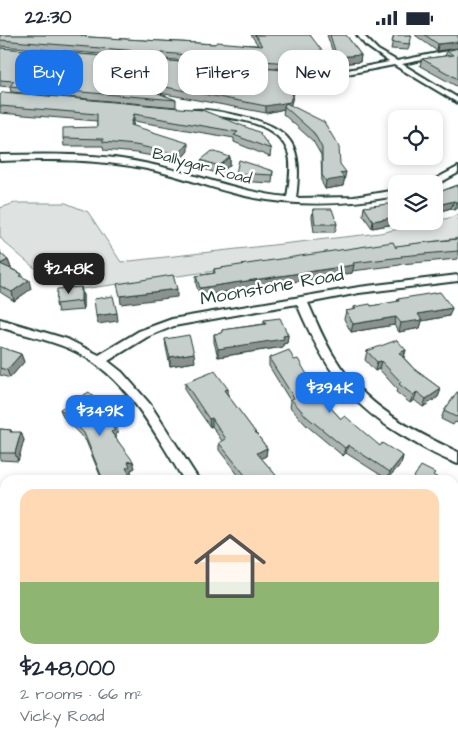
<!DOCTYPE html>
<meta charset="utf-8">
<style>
body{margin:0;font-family:"Architects Daughter",sans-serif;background:#f6f6f7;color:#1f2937;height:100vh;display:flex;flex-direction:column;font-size:19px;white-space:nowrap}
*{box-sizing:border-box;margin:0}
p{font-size:16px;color:#747a83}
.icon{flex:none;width:28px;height:28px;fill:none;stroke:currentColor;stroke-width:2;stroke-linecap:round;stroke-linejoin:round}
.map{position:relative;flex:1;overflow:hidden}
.sheet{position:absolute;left:0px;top:440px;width:459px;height:276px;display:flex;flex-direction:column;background:#fff;border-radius:15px 15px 0 0;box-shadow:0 2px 8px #0003}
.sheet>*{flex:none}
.banner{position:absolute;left:15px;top:15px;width:429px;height:45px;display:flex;gap:10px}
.buttons{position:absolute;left:388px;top:75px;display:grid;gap:10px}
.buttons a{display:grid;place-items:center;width:55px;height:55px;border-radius:10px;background:#fff;box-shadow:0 2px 8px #0003;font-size:25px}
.price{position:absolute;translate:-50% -42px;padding:0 11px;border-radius:10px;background:#1a73e8;color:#fff;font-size:16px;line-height:32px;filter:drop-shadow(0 1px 2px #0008)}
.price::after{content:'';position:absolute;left:50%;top:30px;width:15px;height:11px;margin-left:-8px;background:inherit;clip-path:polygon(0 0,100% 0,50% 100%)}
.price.on{background:#222;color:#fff}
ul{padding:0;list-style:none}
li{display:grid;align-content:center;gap:10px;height:265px;padding:0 20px}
li span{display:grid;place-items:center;height:155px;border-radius:15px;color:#555}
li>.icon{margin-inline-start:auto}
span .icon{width:90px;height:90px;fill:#fffc;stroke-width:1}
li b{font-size:21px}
.chip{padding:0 18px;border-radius:15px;background:#fff;box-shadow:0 2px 8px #0003;font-size:18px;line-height:45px}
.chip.on{background:#1a73e8;color:#fff}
.status{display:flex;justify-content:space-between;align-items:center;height:35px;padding:0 25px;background:#fff;direction:ltr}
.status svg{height:14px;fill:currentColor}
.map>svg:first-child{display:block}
</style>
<div class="status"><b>22:30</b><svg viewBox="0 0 49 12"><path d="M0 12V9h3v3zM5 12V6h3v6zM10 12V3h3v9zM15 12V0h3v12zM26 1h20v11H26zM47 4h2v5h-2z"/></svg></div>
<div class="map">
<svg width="458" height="716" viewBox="0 0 458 716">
<rect width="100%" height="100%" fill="#fff"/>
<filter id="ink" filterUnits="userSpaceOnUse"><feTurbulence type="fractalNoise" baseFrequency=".02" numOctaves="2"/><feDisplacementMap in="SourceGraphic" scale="10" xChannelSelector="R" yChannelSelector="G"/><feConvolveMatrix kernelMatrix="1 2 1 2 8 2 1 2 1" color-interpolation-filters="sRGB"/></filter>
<g filter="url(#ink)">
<path fill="#dee3e2" stroke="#7e908b" d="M 15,168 L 66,168 L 88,177 L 121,227 L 380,198 L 449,183 L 458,179 L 458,203 L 82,254 L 63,250 L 32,231 L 4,207 L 0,202 L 0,173 Z"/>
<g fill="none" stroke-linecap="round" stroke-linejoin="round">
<g stroke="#1f3d34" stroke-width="4">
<g id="street">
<path d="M 357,0 L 363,0 L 378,15 L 397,26 L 458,14 L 458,18 L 402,29 L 458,63 L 458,68 L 394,30 L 342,40 L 283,40 L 280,38 L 283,36 L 342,36 L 389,27 L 365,10 Z"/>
<path d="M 193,75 C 207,73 226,78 240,81 C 293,93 303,110 296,163 L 354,162 L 396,155 L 396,161 C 347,170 299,172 250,162 C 215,155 182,141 147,134 C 99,124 49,124 0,126 L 0,120 C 49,119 101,118 149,129 C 196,139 239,157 287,162 C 289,149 292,133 289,120 C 279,84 226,82 196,79 L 193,79 Z"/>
<path d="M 458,132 L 458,138 L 434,151 L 434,149 L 426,149 Z"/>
<path d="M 458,240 L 458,246 L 359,258 L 308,268 C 316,286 324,306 335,323 C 363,369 410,395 458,417 L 458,429 C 441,423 425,414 410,405 C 349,371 324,333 297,269 L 174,291 L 147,302 L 108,326 L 122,337 L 150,369 L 199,445 L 184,445 C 154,397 125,338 70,314 C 47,304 23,300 0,292 L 0,284 L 67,304 L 99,320 L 139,296 L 172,284 L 359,252 Z"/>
<path d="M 454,630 L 458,632 L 458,650 L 454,648 Z"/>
<path d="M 212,711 L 233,711 L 231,716 L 210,716 Z"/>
</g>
</g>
<use href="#street" fill="#fff" fill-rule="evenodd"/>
</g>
<g fill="#abb2af" stroke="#1f3d34">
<path d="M 0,0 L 86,0 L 85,1 L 89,2 L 215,9 L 258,10 L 251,0 L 310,0 L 325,27 L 302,29 L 301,35 L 0,11 Z"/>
<path d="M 327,0 L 346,0 L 361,20 L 360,27 L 337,29 Z"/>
<path d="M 394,0 L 412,0 L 408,15 L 391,14 Z"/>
<path d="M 415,0 L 458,0 L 437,16 Z"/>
<path d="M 0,13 L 299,36 L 298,43 L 290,70 L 340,129 L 345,145 L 344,145 L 343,151 L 325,154 L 322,148 L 321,120 L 313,106 L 283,79 L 284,74 L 266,78 L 160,58 L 160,59 L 176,65 L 176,72 L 11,57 L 10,52 L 0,51 Z"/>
<path d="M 458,13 L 458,52 L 420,31 L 422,24 L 445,21 L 447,16 Z"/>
<path d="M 0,60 L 202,75 L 261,101 L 271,114 L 270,122 L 234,107 L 234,103 L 134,86 L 133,91 L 188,116 L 179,126 L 136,118 L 104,115 L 103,111 L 64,111 L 63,103 L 97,92 L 97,86 L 0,78 Z"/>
<path d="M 410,77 L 431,84 L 408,84 Z"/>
<path d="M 230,122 L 230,130 L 219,139 L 201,133 L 201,125 Z"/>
<path d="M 273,136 L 272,148 L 236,146 L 236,138 Z"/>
<path d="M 458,150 L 458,173 L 454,175 L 451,173 L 434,178 L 434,159 Z"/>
<path d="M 392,169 L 396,186 L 401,186 L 400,188 L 372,193 L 363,180 L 364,172 Z"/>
<path d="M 313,174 L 337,189 L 335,197 L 314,197 L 312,182 Z"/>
<path d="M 458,203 L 458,224 L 401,229 L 400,230 L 352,236 L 352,238 L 200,261 L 196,249 L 196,241 L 214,238 L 214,234 L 458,204 Z"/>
<path d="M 0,215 L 1,219 L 8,225 L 11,233 L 10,233 L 22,239 L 23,243 L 31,254 L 14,266 L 0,257 Z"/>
<path d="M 83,260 L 83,275 L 58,277 L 56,269 Z"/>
<path d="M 398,264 L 452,273 L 449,281 L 422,286 L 420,293 L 399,297 L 394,290 L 351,297 L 344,284 L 346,276 L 354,275 L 354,272 L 371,271 L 397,267 Z"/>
<path d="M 264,285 L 288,300 L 287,308 L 283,309 L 283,312 L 218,322 L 214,307 L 214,299 L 222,298 L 222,295 L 264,289 Z"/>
<path d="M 165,304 L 195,327 L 170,331 L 166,312 Z"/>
<path d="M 0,312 L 21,319 L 24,327 L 10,343 L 0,340 Z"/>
<path d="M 406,315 L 404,323 L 414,334 L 441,354 L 438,362 L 423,372 L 414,365 L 410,368 L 396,357 L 397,354 L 379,334 L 375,336 L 365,325 L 367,316 Z"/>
<path d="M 269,323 L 294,325 L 319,360 L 341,384 L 380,411 L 403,421 L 401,429 L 387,444 L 346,418 L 343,421 L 306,390 L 290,372 L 291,367 L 269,331 Z"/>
<path d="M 185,348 L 228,354 L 228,361 L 267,413 L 266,421 L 261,423 L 280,445 L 242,445 L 219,415 L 219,408 L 222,406 L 212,391 L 210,392 L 185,356 Z"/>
<path d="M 458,357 L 458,388 L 455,387 L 453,390 L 441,384 L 444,376 Z"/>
<path d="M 60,374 L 117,390 L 118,398 L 116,399 L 116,403 L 135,433 L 131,435 L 131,439 L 130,440 L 133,445 L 102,445 L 86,406 L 63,382 Z"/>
<path d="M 0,394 L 11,395 L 12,397 L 24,405 L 18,426 L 0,425 Z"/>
<path d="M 458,479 L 458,490 L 454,489 Z"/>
<path d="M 5,496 L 5,520 L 0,515 L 0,501 Z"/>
<path d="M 0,615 L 5,616 L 5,664 L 0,662 Z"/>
<path d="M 379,711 L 454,711 L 458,716 L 381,716 L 378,714 Z"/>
</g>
<g fill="#8b918f" stroke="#1f3d34">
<path d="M 458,7 L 458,13 L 437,16 L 438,9 Z"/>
<path d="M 361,20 L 360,27 L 337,29 L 337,22 Z"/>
<path d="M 326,21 L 325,27 L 302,29 L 301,35 L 301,29 L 303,23 Z"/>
<path d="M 299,36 L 298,43 L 290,73 L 284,71 L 284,74 L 266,78 L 266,71 Z"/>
<path d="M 134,79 L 134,86 L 132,97 L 131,90 Z"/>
<path d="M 188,108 L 188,116 L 179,126 L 178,119 Z"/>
<path d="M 230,122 L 230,130 L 219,139 L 219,131 Z"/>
<path d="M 346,137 L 343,151 L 325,154 L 326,146 L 340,138 Z"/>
<path d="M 454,166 L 451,173 L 434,178 L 434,171 Z"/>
<path d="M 456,167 L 458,167 L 458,173 L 454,175 Z"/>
<path d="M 396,182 L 396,186 L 401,186 L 400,188 L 372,193 L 373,186 Z"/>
<path d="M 8,225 L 11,233 L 3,237 L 0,229 Z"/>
<path d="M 354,230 L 352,238 L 200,261 L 200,253 Z"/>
<path d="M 29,245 L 31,254 L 14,266 L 12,257 Z"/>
<path d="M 81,252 L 83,260 L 83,275 L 81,266 Z"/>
<path d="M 177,254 L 177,262 L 121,269 L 120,261 Z"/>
<path d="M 452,273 L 449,281 L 422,286 L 420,293 L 399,297 L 401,288 L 418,279 Z"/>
<path d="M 117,278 L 118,286 L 98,289 L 96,281 Z"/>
<path d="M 396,282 L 394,290 L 351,297 L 353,289 Z"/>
<path d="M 288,300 L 287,308 L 283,309 L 283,312 L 218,322 L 218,314 Z"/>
<path d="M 406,315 L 403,323 L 399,318 Z"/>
<path d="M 194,318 L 195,327 L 170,331 L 170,322 Z"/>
<path d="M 21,319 L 24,327 L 10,343 L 7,335 Z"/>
<path d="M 381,326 L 379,334 L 375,336 L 377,327 Z"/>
<path d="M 228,354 L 228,362 L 224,355 Z"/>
<path d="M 441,354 L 438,362 L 423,372 L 426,364 Z"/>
<path d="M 417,357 L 414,365 L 410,368 L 413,360 Z"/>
<path d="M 212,383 L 212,391 L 210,392 L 209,384 Z"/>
<path d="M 117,390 L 118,398 L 116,399 L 116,403 L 111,397 L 112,392 Z"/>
<path d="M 21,397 L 24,405 L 18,426 L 15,418 Z"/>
<path d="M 348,410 L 346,418 L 343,421 L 345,413 Z"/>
<path d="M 267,413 L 266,421 L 256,426 L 257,418 Z"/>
<path d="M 403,421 L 401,429 L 387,444 L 390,437 Z"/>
<path d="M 133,426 L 135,433 L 131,435 L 131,439 L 128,441 L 126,433 L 128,427 Z"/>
</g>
<g fill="#c7cfcc" stroke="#1f3d34">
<path d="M 0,0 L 80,0 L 89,2 L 215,9 L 217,7 L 262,11 L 255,0 L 310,0 L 326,21 L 303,23 L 301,29 L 0,5 Z"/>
<path d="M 330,0 L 346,0 L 361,20 L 337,22 Z"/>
<path d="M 394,0 L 411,0 L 409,9 L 392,7 Z"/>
<path d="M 425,0 L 458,0 L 458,7 L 438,9 Z"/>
<path d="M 0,13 L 299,36 L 290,67 L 266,71 L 160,51 L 158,58 L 176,65 L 10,51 L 14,46 L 0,45 Z"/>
<path d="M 458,13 L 458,44 L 422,24 L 453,20 L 447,16 Z"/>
<path d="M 3,57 L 202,75 L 261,98 L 260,99 L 271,114 L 234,100 L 238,97 L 134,79 L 131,90 L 188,108 L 178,119 L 135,110 L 103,107 L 103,104 L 63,103 L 63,93 L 97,92 L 97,79 L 0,71 L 0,60 Z"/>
<path d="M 286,68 L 324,87 L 339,112 L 340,129 L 346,137 L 340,138 L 344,143 L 326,146 L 322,140 L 322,113 L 314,98 L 284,71 Z"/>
<path d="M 426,76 L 431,84 L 414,84 L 410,77 Z"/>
<path d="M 212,116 L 230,122 L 219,131 L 201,125 Z"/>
<path d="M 239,125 L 273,136 L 272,140 L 236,138 Z"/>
<path d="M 458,150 L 458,167 L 456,167 L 454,166 L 434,171 L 434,159 Z"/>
<path d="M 396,168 L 396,182 L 373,186 L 364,172 Z"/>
<path d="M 313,174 L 332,174 L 337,189 L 315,189 Z"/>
<path d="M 458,204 L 458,216 L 401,221 L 402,222 L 353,228 L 354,230 L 200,253 L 196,241 L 215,238 L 214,234 L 393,207 L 396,213 L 396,211 L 419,208 Z"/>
<path d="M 0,218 L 8,225 L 0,229 L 22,239 L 20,241 L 29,245 L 12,257 L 0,251 Z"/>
<path d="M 173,240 L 177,254 L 120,261 L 117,249 Z"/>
<path d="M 81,252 L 81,266 L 56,269 L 57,254 Z"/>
<path d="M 440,257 L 452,273 L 418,279 L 422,285 L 401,288 L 396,282 L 353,289 L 346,276 L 356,274 L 354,272 L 370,269 L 371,271 L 399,266 L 398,264 Z"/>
<path d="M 113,261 L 117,278 L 96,281 L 94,264 Z"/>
<path d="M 280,283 L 288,300 L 283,301 L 284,304 L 218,314 L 214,299 L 222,298 L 222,295 L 266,289 L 264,285 Z"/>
<path d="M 189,300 L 194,318 L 170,322 L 165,304 Z"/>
<path d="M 397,305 L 406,315 L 399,318 L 414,334 L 441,354 L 426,364 L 417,357 L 413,360 L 399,349 L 401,347 L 381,326 L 377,327 L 367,316 Z"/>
<path d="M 0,312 L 21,319 L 7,335 L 0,333 Z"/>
<path d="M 289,315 L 294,325 L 298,324 L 319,360 L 341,384 L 345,381 L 380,411 L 382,408 L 403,421 L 390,437 L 348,410 L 345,413 L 307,382 L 291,364 L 294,363 L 269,323 Z"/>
<path d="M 215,336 L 228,354 L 224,355 L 267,413 L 257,418 L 280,445 L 249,445 L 219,408 L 226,404 L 212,383 L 209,384 L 185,348 Z"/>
<path d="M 89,357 L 117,390 L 112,392 L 115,395 L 111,397 L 133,426 L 128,427 L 130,431 L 126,433 L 133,445 L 103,445 L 84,398 L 60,374 Z"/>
<path d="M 457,357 L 458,357 L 458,380 L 456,382 L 444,376 Z"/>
<path d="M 0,394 L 11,395 L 10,397 L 21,397 L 15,418 L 0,418 Z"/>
<path d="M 421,431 L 435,438 L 433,440 L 438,443 L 437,445 L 412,445 Z"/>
<path d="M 5,496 L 5,516 L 0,512 L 0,501 Z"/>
<path d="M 454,543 L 458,545 L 458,564 L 456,572 L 454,572 Z"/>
<path d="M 0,615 L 5,616 L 5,659 L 0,658 Z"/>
<path d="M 454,694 L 458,696 L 458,716 L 447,716 L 433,711 L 454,711 Z"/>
<path d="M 387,711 L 427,711 L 426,716 L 397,716 Z"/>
</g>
</g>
<g text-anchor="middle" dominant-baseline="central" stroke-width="5" stroke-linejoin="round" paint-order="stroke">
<g font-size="16" fill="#1f3d34" stroke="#fff">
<text transform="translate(202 131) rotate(15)">Ballygar Road</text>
</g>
<g font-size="19" fill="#1f3d34" stroke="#fff">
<text transform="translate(272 252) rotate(-10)">Moonstone Road</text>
</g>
</g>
</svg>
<div class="buttons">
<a><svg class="icon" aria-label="locate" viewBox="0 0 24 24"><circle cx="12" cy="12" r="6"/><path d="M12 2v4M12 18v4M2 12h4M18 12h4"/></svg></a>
<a><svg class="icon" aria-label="layers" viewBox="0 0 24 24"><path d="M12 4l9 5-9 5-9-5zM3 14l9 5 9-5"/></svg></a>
</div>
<b class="price on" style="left:69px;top:260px">$248K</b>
<b class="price" style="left:330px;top:379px">$394K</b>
<b class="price" style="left:100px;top:402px">$349K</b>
<div class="banner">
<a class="chip on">Buy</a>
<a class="chip">Rent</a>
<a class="chip">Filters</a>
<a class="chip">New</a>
</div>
<section class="sheet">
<ul>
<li><span style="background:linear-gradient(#ffd9b3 60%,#8fb573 0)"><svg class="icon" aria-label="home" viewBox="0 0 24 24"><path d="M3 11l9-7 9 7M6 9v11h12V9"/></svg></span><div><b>$248,000</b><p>2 rooms · 66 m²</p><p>Vicky Road</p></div></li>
</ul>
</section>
</div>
